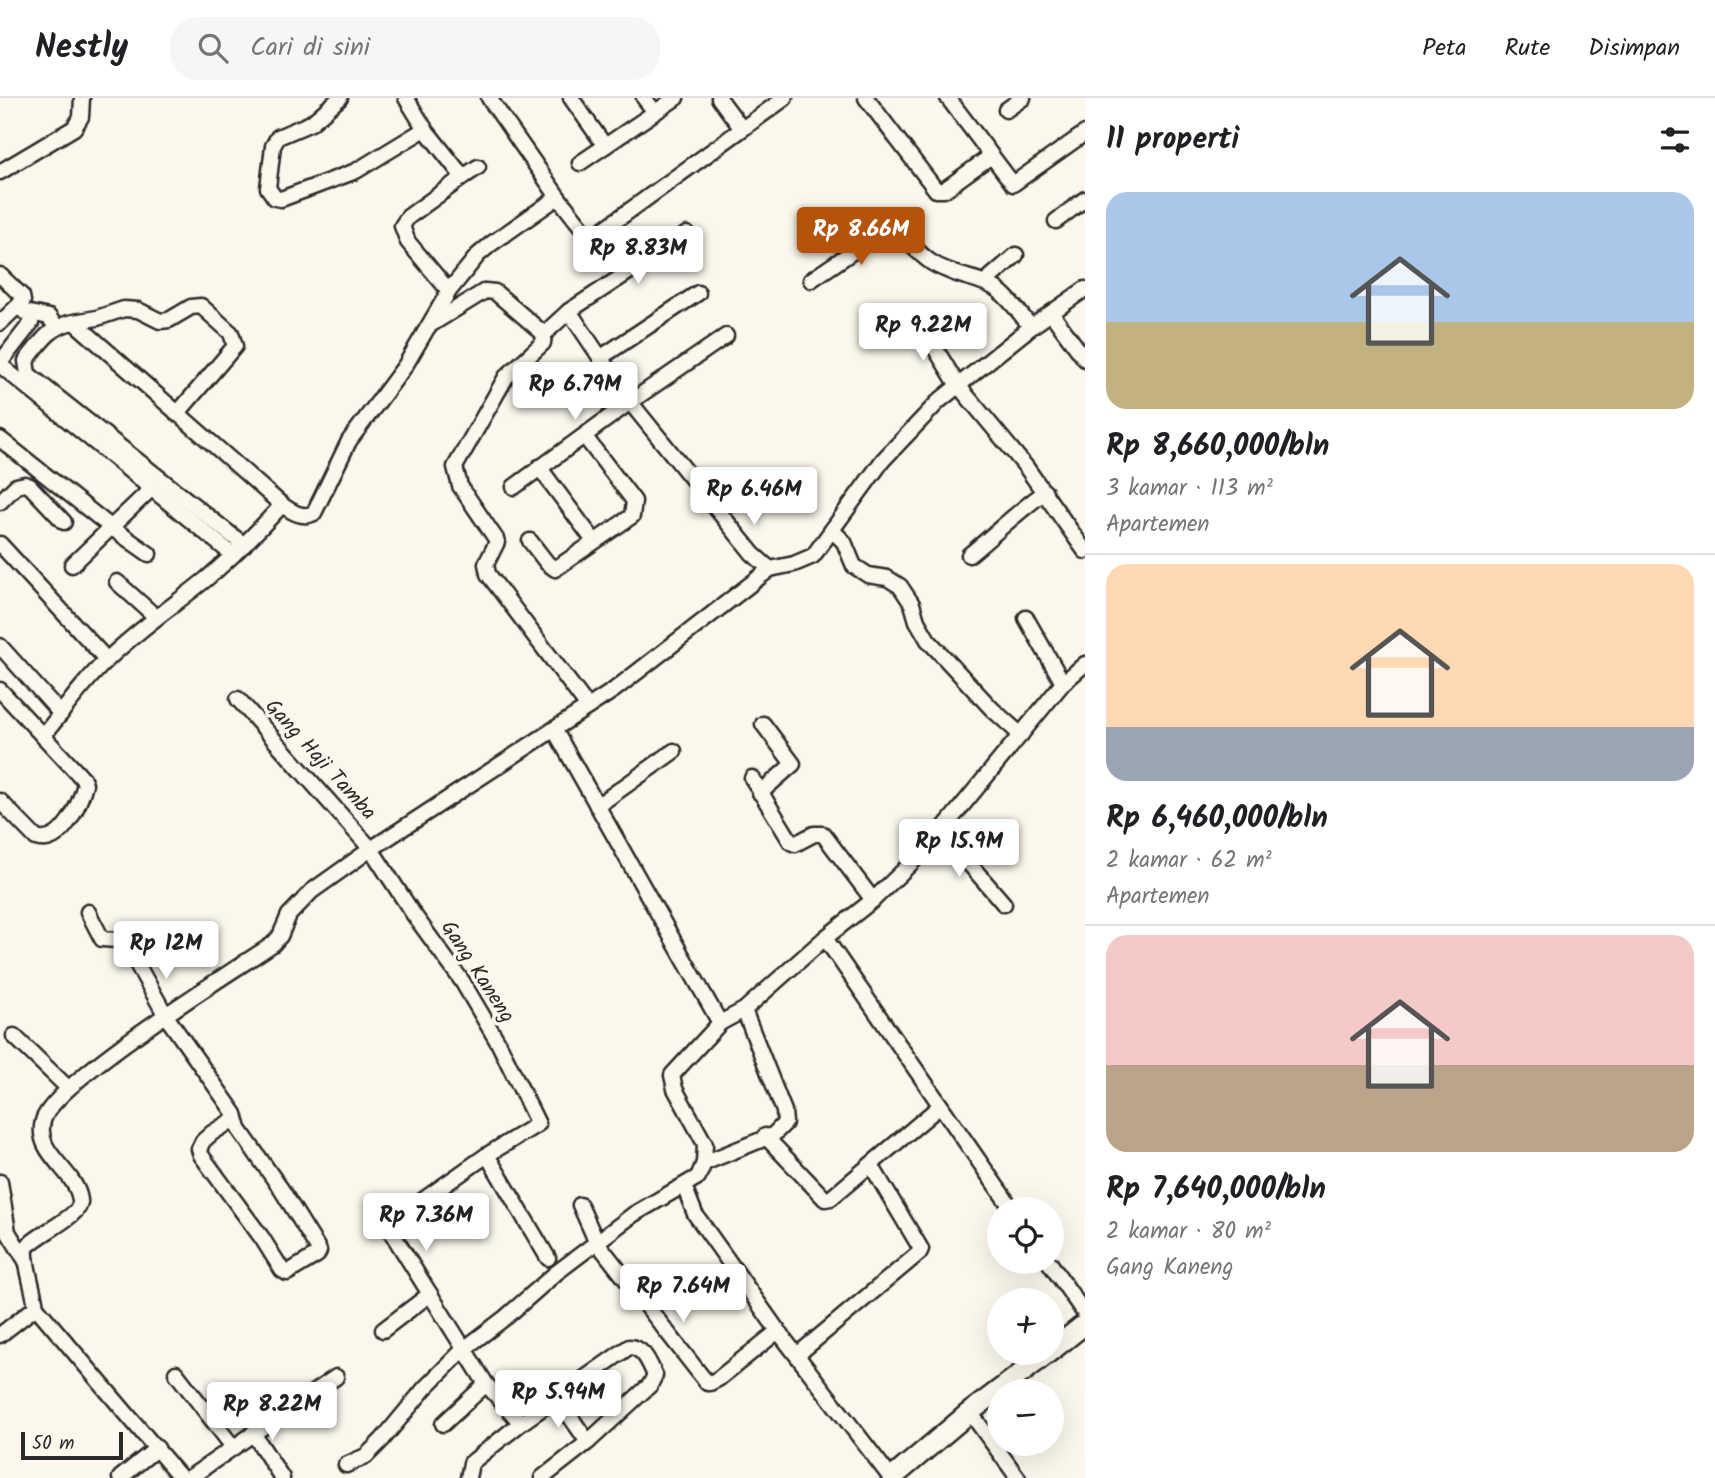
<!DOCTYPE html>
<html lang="id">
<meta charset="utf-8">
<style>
body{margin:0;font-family:Kalam,sans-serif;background:#f6f6f6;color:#202124;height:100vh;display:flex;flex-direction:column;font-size:26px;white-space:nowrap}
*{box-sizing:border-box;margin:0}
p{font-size:23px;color:#757577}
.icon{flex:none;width:38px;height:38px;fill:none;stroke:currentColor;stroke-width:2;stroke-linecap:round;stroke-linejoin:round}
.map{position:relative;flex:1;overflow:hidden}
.sheet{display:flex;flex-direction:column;background:#fff;width:630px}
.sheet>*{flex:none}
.controls{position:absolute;left:987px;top:1099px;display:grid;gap:14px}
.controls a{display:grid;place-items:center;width:77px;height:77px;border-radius:50%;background:#fff;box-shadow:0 7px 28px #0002;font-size:35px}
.scale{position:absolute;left:21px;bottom:18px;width:102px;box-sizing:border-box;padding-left:7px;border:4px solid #2b2b2b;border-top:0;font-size:19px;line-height:24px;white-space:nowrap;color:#2b2b2b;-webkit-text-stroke:5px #fbf7ec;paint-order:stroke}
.price{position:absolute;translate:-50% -60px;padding:0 16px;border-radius:7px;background:#fff;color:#222;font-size:23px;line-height:46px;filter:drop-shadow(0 2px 4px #0008)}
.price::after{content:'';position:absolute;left:50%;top:42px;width:21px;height:16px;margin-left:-10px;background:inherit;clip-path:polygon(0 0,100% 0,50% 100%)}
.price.on{background:#b45309;color:#fff}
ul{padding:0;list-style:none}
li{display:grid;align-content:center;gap:14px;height:371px;padding:0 21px}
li+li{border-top:2px solid #e0e0e0}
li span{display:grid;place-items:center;height:217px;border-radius:21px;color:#555}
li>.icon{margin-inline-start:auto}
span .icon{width:126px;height:126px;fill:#fffc;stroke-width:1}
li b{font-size:30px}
h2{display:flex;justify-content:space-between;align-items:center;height:84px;padding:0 21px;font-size:30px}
header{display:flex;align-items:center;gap:42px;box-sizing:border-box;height:98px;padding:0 35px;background:#fff;border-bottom:2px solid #e0e0e0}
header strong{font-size:33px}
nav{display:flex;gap:38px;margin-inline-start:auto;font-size:24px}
.search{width:490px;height:63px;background:#f6f6f6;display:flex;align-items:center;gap:18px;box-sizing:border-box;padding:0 24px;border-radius:28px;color:#757577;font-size:26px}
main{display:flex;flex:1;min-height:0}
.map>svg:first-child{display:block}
</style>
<header>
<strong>Nestly</strong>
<div class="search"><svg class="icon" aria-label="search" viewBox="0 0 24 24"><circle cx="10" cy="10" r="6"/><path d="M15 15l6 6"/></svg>Cari di sini</div>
<nav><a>Peta</a><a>Rute</a><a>Disimpan</a></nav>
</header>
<main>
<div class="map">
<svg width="1085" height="1380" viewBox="0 0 1085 1380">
<rect width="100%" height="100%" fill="#fbf7ec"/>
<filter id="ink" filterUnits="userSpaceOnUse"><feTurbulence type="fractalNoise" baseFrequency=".0143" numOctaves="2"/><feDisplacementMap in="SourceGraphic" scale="14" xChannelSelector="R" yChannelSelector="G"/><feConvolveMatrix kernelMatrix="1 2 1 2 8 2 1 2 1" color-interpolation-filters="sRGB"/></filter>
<g filter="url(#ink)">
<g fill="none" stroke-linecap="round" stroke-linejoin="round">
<g stroke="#2b2b2b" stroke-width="19">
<g id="minor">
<path d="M 340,0 L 311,25 L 278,39 L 273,48 L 268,90 L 275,100 L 281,101 L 356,73 L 425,31"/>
<path d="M 406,0 L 425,31 L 463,79 L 408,119 L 402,128 L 408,144 L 449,193"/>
<path d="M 489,0 L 558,99 L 583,131 L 592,135 L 600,134 L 785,0"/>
<path d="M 571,0 L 605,48"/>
<path d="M 644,0 L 655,14"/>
<path d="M 719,0 L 742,31"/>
<path d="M 866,0 L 936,92 L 944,92 L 991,58"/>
<path d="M 948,0 L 1013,86 L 1085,35"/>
<path d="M 1006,12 L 1023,0"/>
<path d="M 580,65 L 676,0"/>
<path d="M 0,74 L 74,30 L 81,19 L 82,0"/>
<path d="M 463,79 L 478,69"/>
<path d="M 1056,123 L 1085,101"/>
<path d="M 0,177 L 22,198 L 23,203 L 0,225"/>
<path d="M 811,182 L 877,137 C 899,129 912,150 928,162 C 934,167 944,171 952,174 C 968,181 983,181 998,192 C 1011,202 1021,217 1031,229"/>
<path d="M 985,184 L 1016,157"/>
<path d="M 19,209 L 25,214 L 49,219 L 56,229"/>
<path d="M 569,213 L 630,304 L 753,456 L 770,471 L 794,466 L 813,458 L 883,362 L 939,303 L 1031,229 L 1085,191"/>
<path d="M 1051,215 L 1085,261"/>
<path d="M 74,224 L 97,220 L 124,211 L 138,212 L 160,223 L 169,222 L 191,209 L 201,208 L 231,235 L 235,248 L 177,316"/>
<path d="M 919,224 L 957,286 L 1026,369 L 1085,453"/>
<path d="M 430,227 L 485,193 L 495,194 L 544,236"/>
<path d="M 600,260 L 698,195"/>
<path d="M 0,265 L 31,225"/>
<path d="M 0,267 L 233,457"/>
<path d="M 0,341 L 112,430 L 149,456"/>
<path d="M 539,369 L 594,443"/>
<path d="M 514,389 L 630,304 L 726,238"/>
<path d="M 0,404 L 16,388 L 25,386 L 30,388 L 64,424"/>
<path d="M 832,432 L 844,444 L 854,468 L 868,477 L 887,480 L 900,488 L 912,506 L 917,523 L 928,542 L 992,611 L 1021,637"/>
<path d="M 530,443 L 547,465 L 555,471 L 632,418 L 634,403 L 585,339"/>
<path d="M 0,446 L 106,561"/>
<path d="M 244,447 L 28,276 L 26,263 C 41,244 50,228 74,224 L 282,407 C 292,414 303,421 314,415 L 349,343 L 405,268 L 449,193 L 478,157 L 491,146 L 558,99"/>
<path d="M 969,457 C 995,436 1018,413 1045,394"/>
<path d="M 72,467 L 151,391"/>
<path d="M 117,484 L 156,519"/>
<path d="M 1026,520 L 1063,585"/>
<path d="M 0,548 L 61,616"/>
<path d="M 0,592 L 83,681 L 85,686 C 80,705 62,749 36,740 L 0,703"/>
<path d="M 238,601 L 371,751 L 414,817 L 462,883 L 499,946 L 538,1026 L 487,1057 L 399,1119 L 390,1132 L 486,1286 L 521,1325"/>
<path d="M 588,609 L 488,476 L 486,466 L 497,444 L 496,441 L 460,388 L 455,369 L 506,279 L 543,245 L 544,236 L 569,213 L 687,136"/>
<path d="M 554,631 L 720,925 L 744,912 L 825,840 L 873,802 L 929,748 L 1063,585 L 1085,566"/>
<path d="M 43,638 C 64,612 84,583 109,560 C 139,531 173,508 205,482 C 233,459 258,433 282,407"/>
<path d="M 752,680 L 791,744 L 795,746 L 814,736 L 823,736 L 873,802"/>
<path d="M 760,695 L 793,666 L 763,626"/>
<path d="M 597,708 L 674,653"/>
<path d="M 941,733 L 1004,806"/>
<path d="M 88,814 L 102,841 L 117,842 L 127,848 L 166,918 L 235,1016 L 239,1031 L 281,1091 L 317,1149 L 319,1153 L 317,1157 L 287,1175 L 282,1172 L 262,1140 L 201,1057 L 199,1051 L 203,1043 L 212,1035 L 236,1020"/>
<path d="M 825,840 L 1012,1111"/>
<path d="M 14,938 L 68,990"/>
<path d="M 765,1038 L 825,1101 L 831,1100 L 940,1008"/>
<path d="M 487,1057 L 548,1160"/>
<path d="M 704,1065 L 773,1037 L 785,1025 L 784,1013 L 744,912"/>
<path d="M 0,1084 L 8,1134 L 26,1163"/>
<path d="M 684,1088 L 695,1116 L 778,1233 L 891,1380"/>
<path d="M 580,1107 L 596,1143 L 707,1285 L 710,1285 L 718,1281 L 778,1233"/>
<path d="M 1049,1164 L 1085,1216"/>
<path d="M 383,1232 L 430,1196"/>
<path d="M 0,1237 L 36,1209"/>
<path d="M 797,1257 L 919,1155 L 921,1151 L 871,1067"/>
<path d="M 176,1275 L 233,1349"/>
<path d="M 557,1300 L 588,1344"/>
<path d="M 970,1314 L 1018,1380"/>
<path d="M 443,1326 L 486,1286"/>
<path d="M 253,1335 L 282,1380"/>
<path d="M 346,1367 L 366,1358 L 382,1342 L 425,1290 L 464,1251 L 506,1219 L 556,1175 L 634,1116 L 698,1079 L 704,1065 L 705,1046 L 675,991 L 672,977 L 720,925"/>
<path d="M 120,1380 L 157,1350"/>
<path d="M 181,1380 L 36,1209 C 34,1192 24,1164 26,1150 C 36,1136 83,1118 80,1102 C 76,1072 34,1056 43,1023 C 53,984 232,874 273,846 L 280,838 L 289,817 L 312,793 L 371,751 L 614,592 L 770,471"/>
<path d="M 189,1380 L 336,1279"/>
<path d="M 468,1380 L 471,1365 L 521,1325 L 629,1249 C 644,1249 649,1265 655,1277 L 650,1287 L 588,1344 L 542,1380"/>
</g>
</g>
<g stroke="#2b2b2b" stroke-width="24">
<g id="secondary">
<path d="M 1052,1252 L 1085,1226"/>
<path d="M 892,1380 L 970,1314 L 1048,1255"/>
</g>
</g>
<use href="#minor" stroke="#fbf7ec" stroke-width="14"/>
<use href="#secondary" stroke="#fbf7ec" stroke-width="19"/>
</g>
</g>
<g text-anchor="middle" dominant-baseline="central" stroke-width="7" stroke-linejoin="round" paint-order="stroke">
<g font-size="21" fill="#2b2b2b" stroke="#fbf7ec">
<text transform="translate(320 662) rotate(48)">Gang Haji Tamba</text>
<text transform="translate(477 874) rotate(57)">Gang Kaneng</text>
</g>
</g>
</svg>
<div class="controls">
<a><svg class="icon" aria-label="locate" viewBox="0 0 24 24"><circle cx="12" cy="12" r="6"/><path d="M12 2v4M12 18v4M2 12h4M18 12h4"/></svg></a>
<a>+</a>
<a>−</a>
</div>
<div class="scale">50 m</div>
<b class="price on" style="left:861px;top:169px">Rp 8.66M</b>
<b class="price" style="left:638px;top:188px">Rp 8.83M</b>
<b class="price" style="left:923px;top:265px">Rp 9.22M</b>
<b class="price" style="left:575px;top:324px">Rp 6.79M</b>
<b class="price" style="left:754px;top:429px">Rp 6.46M</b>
<b class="price" style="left:959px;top:781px">Rp 15.9M</b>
<b class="price" style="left:166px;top:883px">Rp 12M</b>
<b class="price" style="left:426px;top:1155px">Rp 7.36M</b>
<b class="price" style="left:683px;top:1226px">Rp 7.64M</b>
<b class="price" style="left:558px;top:1332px">Rp 5.94M</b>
<b class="price" style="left:272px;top:1344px">Rp 8.22M</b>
</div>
<section class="sheet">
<h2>11 properti<svg class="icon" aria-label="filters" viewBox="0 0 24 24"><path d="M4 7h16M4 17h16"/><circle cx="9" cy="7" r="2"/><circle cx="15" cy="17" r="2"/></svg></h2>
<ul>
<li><span style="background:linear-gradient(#a9c7e8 60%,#c2b280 0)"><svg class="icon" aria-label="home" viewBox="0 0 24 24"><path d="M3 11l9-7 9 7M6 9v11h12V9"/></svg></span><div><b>Rp 8,660,000/bln</b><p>3 kamar · 113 m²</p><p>Apartemen</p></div></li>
<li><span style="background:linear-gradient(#ffd9b3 75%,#9aa5b1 0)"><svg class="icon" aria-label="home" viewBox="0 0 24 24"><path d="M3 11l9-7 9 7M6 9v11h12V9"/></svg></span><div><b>Rp 6,460,000/bln</b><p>2 kamar · 62 m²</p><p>Apartemen</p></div></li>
<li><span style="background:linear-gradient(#f6c9c9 60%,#b9a48a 0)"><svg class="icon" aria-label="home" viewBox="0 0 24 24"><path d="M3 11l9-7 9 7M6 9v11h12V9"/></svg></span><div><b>Rp 7,640,000/bln</b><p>2 kamar · 80 m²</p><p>Gang Kaneng</p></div></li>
</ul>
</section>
</main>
